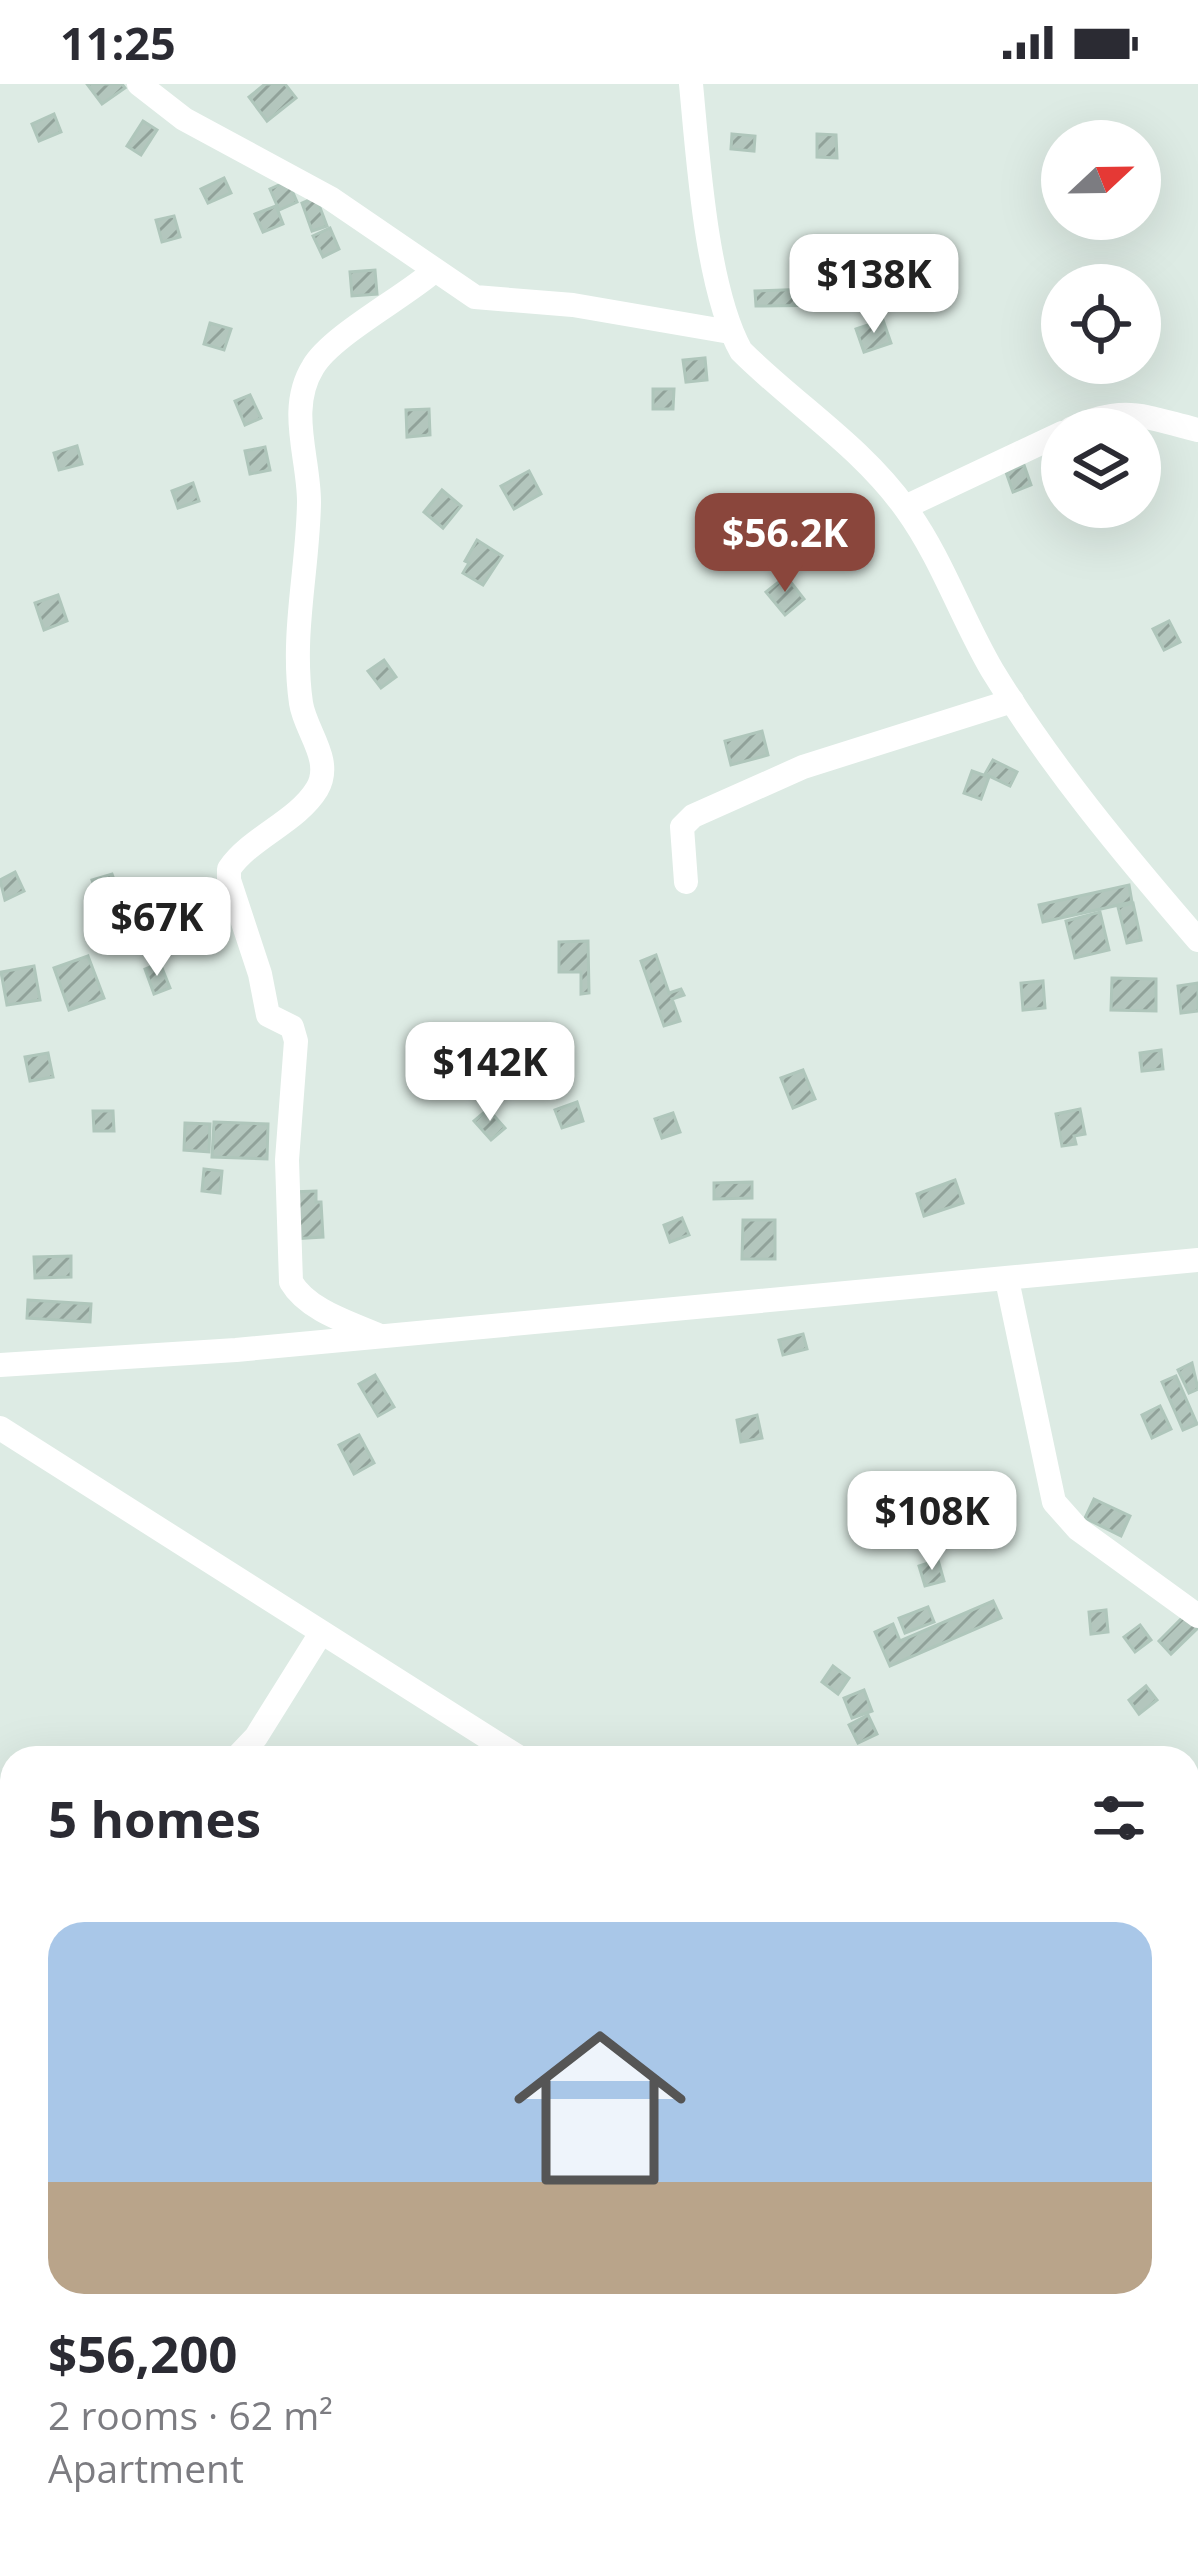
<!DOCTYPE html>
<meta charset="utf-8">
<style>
body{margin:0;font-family:"Open Sans",sans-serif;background:#f7f7f7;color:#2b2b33;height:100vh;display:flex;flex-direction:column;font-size:45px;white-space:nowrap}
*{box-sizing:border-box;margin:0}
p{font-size:39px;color:#7c7c81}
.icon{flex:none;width:66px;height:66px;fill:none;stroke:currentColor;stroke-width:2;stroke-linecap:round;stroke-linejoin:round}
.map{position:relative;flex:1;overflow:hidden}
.sheet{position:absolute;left:0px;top:1662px;width:1200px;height:807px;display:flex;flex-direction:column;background:#fff;border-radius:36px 36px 0 0;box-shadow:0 12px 48px #0002}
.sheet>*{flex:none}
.needle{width:78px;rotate:68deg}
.buttons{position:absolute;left:1041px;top:36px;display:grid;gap:24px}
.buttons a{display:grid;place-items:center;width:120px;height:120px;border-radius:50%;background:#fff;box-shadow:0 12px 48px #0002;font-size:60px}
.price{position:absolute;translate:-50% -102px;padding:0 27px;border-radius:24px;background:#fff;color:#222;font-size:39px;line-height:78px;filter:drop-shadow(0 3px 6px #0008)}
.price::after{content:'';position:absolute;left:50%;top:72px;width:36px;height:27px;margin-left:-18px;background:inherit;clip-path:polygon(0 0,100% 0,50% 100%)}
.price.current{background:#8a463c;color:#fff}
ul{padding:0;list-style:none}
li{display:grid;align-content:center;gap:24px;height:636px;padding:0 48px}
li span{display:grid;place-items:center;height:372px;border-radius:36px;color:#555}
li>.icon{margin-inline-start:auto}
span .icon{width:216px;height:216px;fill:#fffc;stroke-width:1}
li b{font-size:51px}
h2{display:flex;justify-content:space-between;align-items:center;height:144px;padding:0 48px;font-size:51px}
.status{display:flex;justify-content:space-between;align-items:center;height:84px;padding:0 60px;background:#fff;direction:ltr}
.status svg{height:33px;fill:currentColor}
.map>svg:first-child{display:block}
</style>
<div class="status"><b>11:25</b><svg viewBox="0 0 49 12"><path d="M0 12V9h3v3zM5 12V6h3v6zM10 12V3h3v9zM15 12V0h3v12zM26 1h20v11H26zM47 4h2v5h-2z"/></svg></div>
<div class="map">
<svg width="1198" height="2467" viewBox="0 0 1198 2467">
<defs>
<pattern id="building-hatch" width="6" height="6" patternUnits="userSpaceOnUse" patternTransform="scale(3)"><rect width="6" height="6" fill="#b3c6bd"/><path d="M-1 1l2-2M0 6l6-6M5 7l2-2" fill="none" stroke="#91a29a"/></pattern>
</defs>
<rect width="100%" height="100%" fill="#ddebe4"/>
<g fill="url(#building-hatch)" stroke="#afc6bb" stroke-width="3">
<path d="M 87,0 L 122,0 L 125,4 L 102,20 Z"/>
<path d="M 265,0 L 285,0 L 296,14 L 267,37 L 249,13 Z"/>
<path d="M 54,30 L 61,48 L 39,57 L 32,40 Z"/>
<path d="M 143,37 L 157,46 L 141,71 L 127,62 Z"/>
<path d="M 732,50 L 755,52 L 754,67 L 731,65 Z"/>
<path d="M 817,50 L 836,51 L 837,74 L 817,73 Z"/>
<path d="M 224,94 L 231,109 L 208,119 L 201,105 Z"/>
<path d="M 288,97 L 297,118 L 279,126 L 270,105 Z"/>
<path d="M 316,113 L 327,142 L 312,147 L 302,119 Z"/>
<path d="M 276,122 L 283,140 L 263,148 L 255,130 Z"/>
<path d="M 174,132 L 180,153 L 162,158 L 156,136 Z"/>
<path d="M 330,144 L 339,165 L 323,173 L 313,152 Z"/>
<path d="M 375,186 L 377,210 L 352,212 L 350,188 Z"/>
<path d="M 837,204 L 838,221 L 756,222 L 755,207 Z"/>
<path d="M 883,236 L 891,259 L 864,268 L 856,245 Z"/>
<path d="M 210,239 L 231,245 L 224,266 L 204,260 Z"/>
<path d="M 705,274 L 707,296 L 686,298 L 683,276 Z"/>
<path d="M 653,305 L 674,305 L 673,325 L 653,325 Z"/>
<path d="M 250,311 L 261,334 L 245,341 L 235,317 Z"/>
<path d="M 429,325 L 430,351 L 407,353 L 406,326 Z"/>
<path d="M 77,362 L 82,380 L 59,386 L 54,369 Z"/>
<path d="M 265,363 L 270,386 L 250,390 L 245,367 Z"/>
<path d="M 1024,381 L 1031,401 L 1013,408 L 1006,388 Z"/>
<path d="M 529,387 L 541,410 L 514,425 L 501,402 Z"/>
<path d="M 193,399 L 199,417 L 178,424 L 172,407 Z"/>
<path d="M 442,406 L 461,422 L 443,444 L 424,428 Z"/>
<path d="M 477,456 L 502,472 L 483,501 L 463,489 L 469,479 L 465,477 Z"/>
<path d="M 786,492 L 804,515 L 785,531 L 766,508 Z"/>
<path d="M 58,511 L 67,537 L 44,546 L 35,519 Z"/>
<path d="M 1169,537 L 1180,558 L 1164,566 L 1153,545 Z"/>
<path d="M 384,576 L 396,593 L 381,604 L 368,587 Z"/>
<path d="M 762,647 L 768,671 L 731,681 L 725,657 Z"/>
<path d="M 993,676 L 1017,688 L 1010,702 L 985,690 Z"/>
<path d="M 972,687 L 989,693 L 981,715 L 964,709 Z"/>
<path d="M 15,788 L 24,807 L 5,816 L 0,796 Z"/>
<path d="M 112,790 L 119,810 L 99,816 L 92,796 Z"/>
<path d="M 1129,801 L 1132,818 L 1043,838 L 1039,821 Z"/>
<path d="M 215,802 L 227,831 L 205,839 L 194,811 Z"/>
<path d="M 1133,819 L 1141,856 L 1127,859 L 1118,823 Z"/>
<path d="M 1100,828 L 1109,866 L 1075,874 L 1066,837 Z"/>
<path d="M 588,857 L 589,909 L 581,910 L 581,888 L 559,888 L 559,858 Z"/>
<path d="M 656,871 L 669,909 L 681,905 L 684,911 L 672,915 L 680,937 L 664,942 L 641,877 Z"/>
<path d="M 88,872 L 104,914 L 69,926 L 54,884 Z"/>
<path d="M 160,879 L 170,904 L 154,910 L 145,885 Z"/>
<path d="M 34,882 L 40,916 L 7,921 L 1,888 Z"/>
<path d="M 1112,894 L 1156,895 L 1156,927 L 1111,926 Z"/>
<path d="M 1043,897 L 1045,924 L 1023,926 L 1021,899 Z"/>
<path d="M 1198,899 L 1198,927 L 1181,929 L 1178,902 Z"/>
<path d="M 533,958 L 539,992 L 524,994 L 518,960 Z"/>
<path d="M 1161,966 L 1163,985 L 1142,987 L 1140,969 Z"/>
<path d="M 48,969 L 53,993 L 30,997 L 25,973 Z"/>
<path d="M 803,986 L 815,1015 L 793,1024 L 781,994 Z"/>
<path d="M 577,1018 L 583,1037 L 562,1044 L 555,1026 Z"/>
<path d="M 488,1025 L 505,1044 L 491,1056 L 474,1037 Z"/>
<path d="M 1080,1025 L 1085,1050 L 1074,1052 L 1076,1060 L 1062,1062 L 1056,1030 Z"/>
<path d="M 93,1027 L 113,1027 L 114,1047 L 94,1047 Z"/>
<path d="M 673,1029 L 680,1048 L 662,1054 L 655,1035 Z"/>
<path d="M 214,1038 L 268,1040 L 267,1075 L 212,1073 Z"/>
<path d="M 185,1039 L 210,1040 L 209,1068 L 184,1066 Z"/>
<path d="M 204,1085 L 222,1087 L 220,1109 L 202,1107 Z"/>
<path d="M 955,1096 L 963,1119 L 924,1132 L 917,1110 Z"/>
<path d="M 752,1098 L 752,1114 L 714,1115 L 714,1099 Z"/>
<path d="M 316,1107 L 316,1118 L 321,1118 L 323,1153 L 292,1155 L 290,1108 Z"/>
<path d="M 682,1134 L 689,1151 L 670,1158 L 664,1141 Z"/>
<path d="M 743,1136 L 775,1136 L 775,1175 L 742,1175 Z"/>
<path d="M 71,1172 L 71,1193 L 35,1194 L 34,1173 Z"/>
<path d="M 28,1216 L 91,1220 L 90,1238 L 27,1234 Z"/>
<path d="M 803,1250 L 807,1265 L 783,1271 L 779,1256 Z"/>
<path d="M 1192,1279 L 1198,1305 L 1189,1309 L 1178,1286 Z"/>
<path d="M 375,1291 L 394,1323 L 378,1332 L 359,1300 Z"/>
<path d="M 1176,1292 L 1197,1340 L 1183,1346 L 1162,1298 Z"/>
<path d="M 1160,1322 L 1171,1345 L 1152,1354 L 1142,1331 Z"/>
<path d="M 757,1331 L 762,1354 L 741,1358 L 737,1336 Z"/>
<path d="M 359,1351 L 374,1379 L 354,1390 L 339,1361 Z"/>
<path d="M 916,1406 L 926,1432 L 905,1439 L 896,1413 Z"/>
<path d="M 1094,1415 L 1130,1432 L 1121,1452 L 1085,1434 Z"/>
<path d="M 938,1476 L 944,1497 L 925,1502 L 919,1482 Z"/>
<path d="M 993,1517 L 1001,1534 L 890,1582 L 875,1548 L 893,1540 L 900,1557 Z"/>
<path d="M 928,1523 L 934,1538 L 905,1549 L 899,1534 Z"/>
<path d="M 1106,1526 L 1108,1548 L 1091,1550 L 1089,1528 Z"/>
<path d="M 1186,1530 L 1198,1544 L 1171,1570 L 1159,1557 Z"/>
<path d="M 1140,1541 L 1151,1556 L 1135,1568 L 1124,1553 Z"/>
<path d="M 833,1582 L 849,1594 L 838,1610 L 822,1598 Z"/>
<path d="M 1146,1602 L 1157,1616 L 1139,1630 L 1129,1616 Z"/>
<path d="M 864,1606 L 872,1627 L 852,1634 L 844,1614 Z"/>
<path d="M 868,1631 L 877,1650 L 858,1659 L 849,1641 Z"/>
</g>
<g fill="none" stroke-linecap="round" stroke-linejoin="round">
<g stroke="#fff" stroke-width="24">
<path d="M 139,0 L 184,35 L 330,114 L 475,213 L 573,221 L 730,248"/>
<path d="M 691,0 C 698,73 706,204 741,267 C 795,321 860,361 906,425 C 942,475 961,533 992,586 C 1051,683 1124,770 1198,856"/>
<path d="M 1071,345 C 1125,320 1144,333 1198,346"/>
<path d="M 905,423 L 1062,349"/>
<path d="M 686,798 L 682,743 L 693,732 L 803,683 L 1012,617"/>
<path d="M 1007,1196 L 1054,1418 L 1078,1445 L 1198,1532"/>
<path d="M 380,1252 C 351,1239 308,1227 291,1198 L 287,1076 L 296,957 L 292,943 L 268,931 L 260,890 L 229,796 L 229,785 C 251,753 297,738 317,705 C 334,676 305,647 301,619 C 291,550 308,486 309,418 C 309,373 287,325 313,283 C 331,252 403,214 434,187"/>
<path d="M 0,1281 L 236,1266 L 1198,1176"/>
<path d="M 0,1344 L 520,1674"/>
<path d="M 236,1674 L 256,1653 L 321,1549"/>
<path d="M 0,1884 L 12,1882"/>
<path d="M 1188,2071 L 1198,2077"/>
</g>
</g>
</svg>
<div class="buttons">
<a><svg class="needle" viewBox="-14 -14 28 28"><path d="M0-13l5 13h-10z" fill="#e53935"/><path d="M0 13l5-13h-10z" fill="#7c7c81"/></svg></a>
<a><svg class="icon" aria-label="locate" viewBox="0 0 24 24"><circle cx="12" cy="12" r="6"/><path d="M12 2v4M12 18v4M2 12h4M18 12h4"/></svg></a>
<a><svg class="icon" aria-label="layers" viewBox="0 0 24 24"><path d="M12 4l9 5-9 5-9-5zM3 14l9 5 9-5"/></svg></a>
</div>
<b class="price" style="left:874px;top:252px">$138K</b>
<b class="price current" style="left:785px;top:511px">$56.2K</b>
<b class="price" style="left:157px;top:895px">$67K</b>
<b class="price" style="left:490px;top:1040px">$142K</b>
<b class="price" style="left:932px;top:1489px">$108K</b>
<section class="sheet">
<h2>5 homes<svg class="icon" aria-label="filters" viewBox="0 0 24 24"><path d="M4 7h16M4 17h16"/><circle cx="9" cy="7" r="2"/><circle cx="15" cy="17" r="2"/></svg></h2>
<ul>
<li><span style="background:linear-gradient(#a9c7e8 70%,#b9a48a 0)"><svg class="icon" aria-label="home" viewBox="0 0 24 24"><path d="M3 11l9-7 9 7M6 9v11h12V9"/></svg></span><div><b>$56,200</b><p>2 rooms · 62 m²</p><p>Apartment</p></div></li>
</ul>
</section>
</div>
